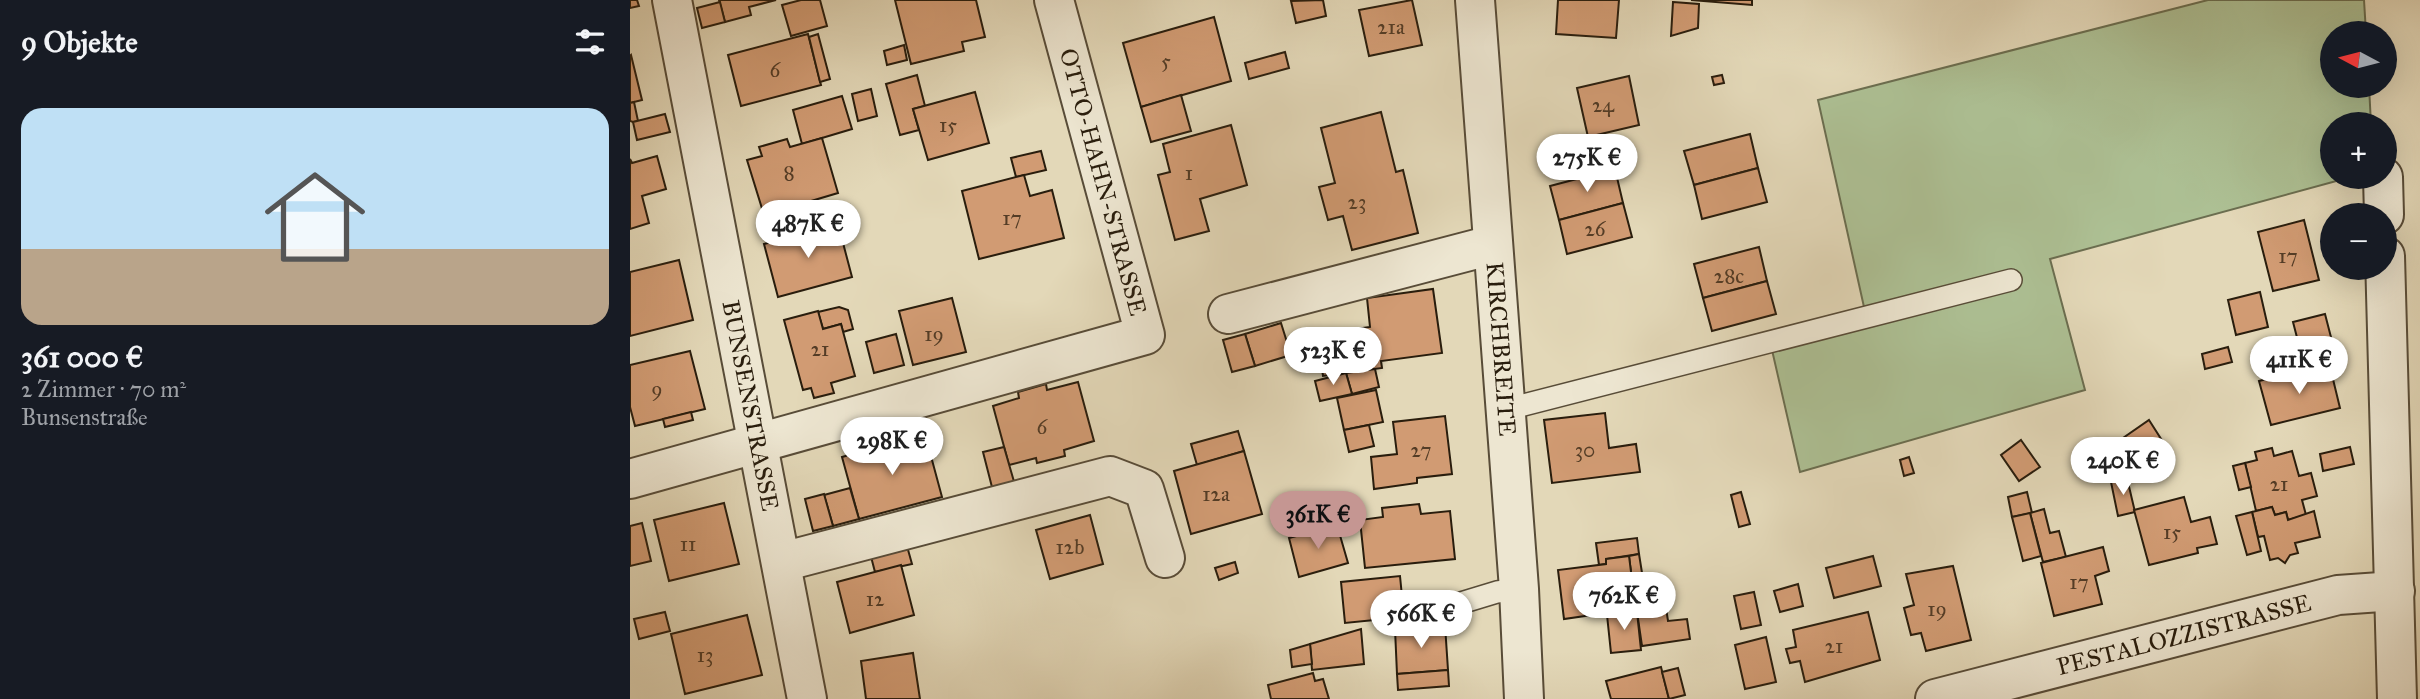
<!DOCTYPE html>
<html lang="de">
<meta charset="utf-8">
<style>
body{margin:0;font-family:"IM FELL Great Primer",serif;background:#20242c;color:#f1f3f6;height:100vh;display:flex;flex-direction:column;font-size:26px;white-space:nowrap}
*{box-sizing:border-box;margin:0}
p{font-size:23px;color:#9ea1a6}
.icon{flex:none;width:38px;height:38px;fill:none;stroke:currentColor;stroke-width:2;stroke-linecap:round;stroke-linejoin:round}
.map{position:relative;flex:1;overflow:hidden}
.sheet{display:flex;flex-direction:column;background:#171b24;width:630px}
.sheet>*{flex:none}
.needle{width:46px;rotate:277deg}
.controls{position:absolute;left:1690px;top:21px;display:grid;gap:14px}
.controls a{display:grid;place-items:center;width:77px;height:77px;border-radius:50%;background:#171b24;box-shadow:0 7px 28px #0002;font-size:35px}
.price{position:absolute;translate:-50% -60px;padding:0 16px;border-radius:24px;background:#fff;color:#222;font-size:23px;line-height:46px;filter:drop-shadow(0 2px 4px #0008)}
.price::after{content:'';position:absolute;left:50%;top:42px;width:21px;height:16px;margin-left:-10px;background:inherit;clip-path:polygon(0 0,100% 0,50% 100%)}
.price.on{background:#c59692;color:#111}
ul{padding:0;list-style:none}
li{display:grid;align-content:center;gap:14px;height:371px;padding:0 21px}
li span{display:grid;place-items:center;height:217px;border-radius:21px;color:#555}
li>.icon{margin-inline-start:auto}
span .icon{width:126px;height:126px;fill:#fffc;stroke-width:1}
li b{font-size:30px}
h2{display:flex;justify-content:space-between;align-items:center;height:84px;padding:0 21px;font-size:30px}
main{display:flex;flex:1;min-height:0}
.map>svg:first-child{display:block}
</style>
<main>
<section class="sheet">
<h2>9 Objekte<svg class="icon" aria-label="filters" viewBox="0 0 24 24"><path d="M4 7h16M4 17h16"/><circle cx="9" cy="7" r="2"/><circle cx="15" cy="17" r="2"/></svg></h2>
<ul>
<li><span style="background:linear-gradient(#bfe0f5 65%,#b9a48a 0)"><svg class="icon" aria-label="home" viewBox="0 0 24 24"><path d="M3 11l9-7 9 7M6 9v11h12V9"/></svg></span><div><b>361 000 €</b><p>2 Zimmer · 70 m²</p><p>Bunsenstraße</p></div></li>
</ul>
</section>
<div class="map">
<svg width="1790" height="699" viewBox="0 0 1790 699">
<rect width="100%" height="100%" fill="#e3d8b8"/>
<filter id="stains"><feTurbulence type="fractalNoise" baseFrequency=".00286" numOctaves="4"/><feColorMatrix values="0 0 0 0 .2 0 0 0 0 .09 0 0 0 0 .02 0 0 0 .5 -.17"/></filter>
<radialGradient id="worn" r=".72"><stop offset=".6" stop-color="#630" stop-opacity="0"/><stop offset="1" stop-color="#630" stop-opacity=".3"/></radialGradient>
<path fill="#adc094" stroke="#6b6e50" stroke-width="2" d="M 1578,0 L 1734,0 L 1736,33 L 1703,33 L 1703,86 L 1739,86 L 1741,124 L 1703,124 L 1703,177 L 1721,177 L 1420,259 L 1455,390 L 1170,472 L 1142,350 L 1238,325 L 1188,100 Z"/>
<g fill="#d19b73" stroke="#291d0d" stroke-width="2">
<path d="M 0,0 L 7,0 L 9,6 L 0,8 Z"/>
<path d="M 89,0 L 146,0 L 119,7 L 121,15 L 95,22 Z"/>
<path d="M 171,0 L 190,0 L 197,26 L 161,36 L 152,5 Z"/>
<path d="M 265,0 L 346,0 L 355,37 L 332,42 L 334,51 L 281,64 Z"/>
<path d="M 693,0 L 696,16 L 666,23 L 661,1 Z"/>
<path d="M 782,0 L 792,45 L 739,56 L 729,10 Z"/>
<path d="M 928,0 L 989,0 L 986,38 L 926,34 Z"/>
<path d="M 1061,0 L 1122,0 L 1122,5 Z"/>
<path d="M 90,2 L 95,22 L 72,28 L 67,8 Z"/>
<path d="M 1043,2 L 1069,4 L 1068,28 L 1041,36 Z"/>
<path d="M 584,17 L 601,81 L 511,107 L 493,43 Z"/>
<path d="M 178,34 L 191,85 L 111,106 L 98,55 Z"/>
<path d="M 188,34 L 200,79 L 190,82 L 179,37 Z"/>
<path d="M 274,45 L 277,60 L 257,65 L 254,51 Z"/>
<path d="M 655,52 L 659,68 L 619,79 L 615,63 Z"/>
<path d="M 1,55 L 12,100 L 0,103 L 0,56 Z"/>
<path d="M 287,75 L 295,106 L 283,109 L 289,130 L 270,135 L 256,84 Z"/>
<path d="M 1092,75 L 1094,83 L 1084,85 L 1082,77 Z"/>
<path d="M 999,76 L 1009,125 L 958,137 L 947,88 Z"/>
<path d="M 241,89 L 247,116 L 228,121 L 222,94 Z"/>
<path d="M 345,92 L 359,143 L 298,160 L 283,109 Z"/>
<path d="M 551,95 L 561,131 L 521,142 L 511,107 Z"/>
<path d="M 212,96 L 222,129 L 172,144 L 163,110 Z"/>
<path d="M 4,102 L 8,121 L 3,122 L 0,121 L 0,103 Z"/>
<path d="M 751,112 L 766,172 L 773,170 L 788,233 L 722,250 L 713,216 L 698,220 L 689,187 L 705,183 L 691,128 Z"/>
<path d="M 35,114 L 40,132 L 7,140 L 3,122 Z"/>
<path d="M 601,125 L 617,185 L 570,199 L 579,231 L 545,240 L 528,175 L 540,172 L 533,144 Z"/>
<path d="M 1120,134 L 1128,168 L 1064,185 L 1054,151 Z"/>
<path d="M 192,138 L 208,193 L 134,215 L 117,160 L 132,156 L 129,147 L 157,139 L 160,147 Z"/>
<path d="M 411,151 L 416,170 L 386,177 L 381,158 Z"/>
<path d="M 27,156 L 36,189 L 12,196 L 19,223 L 0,229 L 0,159 L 2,163 Z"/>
<path d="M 1128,168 L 1137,202 L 1072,219 L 1064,185 Z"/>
<path d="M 985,169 L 993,203 L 929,220 L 920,186 Z"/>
<path d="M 394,175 L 400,196 L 422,190 L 434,238 L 349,259 L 332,191 Z"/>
<path d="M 993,203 L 1002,237 L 937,254 L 929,220 Z"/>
<path d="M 220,205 L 226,226 L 210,231 L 208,224 L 188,229 L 184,214 Z"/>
<path d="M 1674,220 L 1689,280 L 1643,291 L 1628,232 Z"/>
<path d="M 208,224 L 222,277 L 148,297 L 134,244 Z"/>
<path d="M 1129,247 L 1137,281 L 1073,298 L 1064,264 Z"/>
<path d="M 49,260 L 63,320 L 0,336 L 0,272 Z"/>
<path d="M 1137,281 L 1146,314 L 1082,331 L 1073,298 Z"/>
<path d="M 803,289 L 812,353 L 751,361 L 752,368 L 693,376 L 687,334 L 740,327 L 737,298 Z"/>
<path d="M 1630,292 L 1638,327 L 1606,335 L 1598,300 Z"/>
<path d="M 322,298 L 336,352 L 283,365 L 269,311 Z"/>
<path d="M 209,307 L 218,310 L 223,329 L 213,332 L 211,324 L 193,329 L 188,312 Z"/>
<path d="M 188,311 L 193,329 L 211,324 L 225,376 L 201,383 L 204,393 L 184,398 L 181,388 L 173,390 L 154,320 Z"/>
<path d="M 1695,314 L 1703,345 L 1671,353 L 1663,322 Z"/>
<path d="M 651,323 L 661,355 L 625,366 L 615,334 Z"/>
<path d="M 266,334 L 274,365 L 244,373 L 236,342 Z"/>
<path d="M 615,334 L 625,366 L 602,372 L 593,340 Z"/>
<path d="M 1598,347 L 1602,362 L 1575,369 L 1572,354 Z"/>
<path d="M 60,351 L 75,409 L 5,426 L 0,407 L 0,365 Z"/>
<path d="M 745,369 L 749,387 L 722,394 L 716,373 Z"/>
<path d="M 1676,369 L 1678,377 L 1701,371 L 1710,408 L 1641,425 L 1629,381 Z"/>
<path d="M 716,373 L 722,394 L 690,401 L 685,381 Z"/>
<path d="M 448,382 L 464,441 L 434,450 L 435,456 L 407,463 L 406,458 L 379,465 L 363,406 L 389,398 L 388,392 L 416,384 L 417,390 Z"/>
<path d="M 746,390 L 753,422 L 714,430 L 707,398 Z"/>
<path d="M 61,412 L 63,420 L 35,427 L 33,419 Z"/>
<path d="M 975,413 L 979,448 L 1006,444 L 1010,472 L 922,483 L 914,420 Z"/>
<path d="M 815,416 L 822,474 L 787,478 L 787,483 L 744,489 L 741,457 L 767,454 L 763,422 Z"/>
<path d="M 1519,420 L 1533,442 L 1507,459 L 1493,438 Z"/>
<path d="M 739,425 L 744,446 L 719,452 L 714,430 Z"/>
<path d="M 608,431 L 614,451 L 567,465 L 561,444 Z"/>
<path d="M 295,434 L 312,497 L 229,519 L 212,457 Z"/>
<path d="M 1391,440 L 1410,467 L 1389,481 L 1371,455 Z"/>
<path d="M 374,447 L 385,485 L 363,491 L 353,452 Z"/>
<path d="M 1720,447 L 1724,464 L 1693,471 L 1690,454 Z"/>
<path d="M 1642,448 L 1644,456 L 1662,451 L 1669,476 L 1681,473 L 1687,496 L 1672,500 L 1676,515 L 1658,520 L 1656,512 L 1645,515 L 1642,507 L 1626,511 L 1615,463 L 1627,460 L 1625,452 Z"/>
<path d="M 614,451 L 632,514 L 561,534 L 544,471 Z"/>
<path d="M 1279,457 L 1284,473 L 1274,476 L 1270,460 Z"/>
<path d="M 1615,463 L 1621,487 L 1609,490 L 1603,466 Z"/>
<path d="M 1497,478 L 1505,512 L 1488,516 L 1481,482 Z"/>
<path d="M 220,488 L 229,519 L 203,526 L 194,495 Z"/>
<path d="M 1111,492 L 1120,524 L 1109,527 L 1101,495 Z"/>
<path d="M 1397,492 L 1402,513 L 1382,517 L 1378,497 Z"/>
<path d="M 194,494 L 203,526 L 183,531 L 175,499 Z"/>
<path d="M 1554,497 L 1561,522 L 1580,517 L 1587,544 L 1567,548 L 1568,553 L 1519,565 L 1504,510 Z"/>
<path d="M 94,503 L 109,564 L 39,581 L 24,520 Z"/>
<path d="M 789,504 L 791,514 L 820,511 L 825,559 L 735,568 L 730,520 L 753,517 L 752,508 Z"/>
<path d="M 1642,507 L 1645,515 L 1656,512 L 1658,520 L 1684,511 L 1690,537 L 1665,543 L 1668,553 L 1660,555 L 1655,563 L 1648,558 L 1640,560 L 1634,536 L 1628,537 L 1622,512 Z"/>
<path d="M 1414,509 L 1420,533 L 1429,531 L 1436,557 L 1413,562 L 1400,513 Z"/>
<path d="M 1622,512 L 1631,551 L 1617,555 L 1606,516 Z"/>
<path d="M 1400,513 L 1411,556 L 1393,561 L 1382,517 Z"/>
<path d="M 460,515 L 473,564 L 420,579 L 406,530 Z"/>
<path d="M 12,523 L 21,561 L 0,566 L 0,526 Z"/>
<path d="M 707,525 L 718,563 L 669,577 L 659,538 Z"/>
<path d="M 1007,538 L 1009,554 L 976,559 L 976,564 L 969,565 L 966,543 Z"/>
<path d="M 275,539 L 282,564 L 245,572 L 239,549 Z"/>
<path d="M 1473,547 L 1479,571 L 1465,576 L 1472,604 L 1424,616 L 1411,563 Z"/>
<path d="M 1009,554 L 1013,579 L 1002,580 L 999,556 Z"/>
<path d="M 999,556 L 1002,580 L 979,584 L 983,612 L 934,619 L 928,570 L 976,564 L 976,559 Z"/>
<path d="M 1243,556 L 1251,586 L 1204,598 L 1196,568 Z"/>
<path d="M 605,562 L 608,573 L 589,580 L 585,568 Z"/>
<path d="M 271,565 L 284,615 L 220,633 L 207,582 Z"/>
<path d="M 1323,566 L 1341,640 L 1296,651 L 1291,633 L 1281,635 L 1274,608 L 1284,605 L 1276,574 Z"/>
<path d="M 770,576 L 774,617 L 715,623 L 711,582 Z"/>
<path d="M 1168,584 L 1173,606 L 1150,612 L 1144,591 Z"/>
<path d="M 1124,592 L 1131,625 L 1111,629 L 1104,596 Z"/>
<path d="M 1036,608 L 1038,621 L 1057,619 L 1060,639 L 1012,646 L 1007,612 Z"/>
<path d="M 35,612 L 40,631 L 9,639 L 4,619 Z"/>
<path d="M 1007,612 L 1011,650 L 981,653 L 977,615 Z"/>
<path d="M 1238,612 L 1250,660 L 1175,682 L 1170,661 L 1160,663 L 1156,649 L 1166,647 L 1163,630 Z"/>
<path d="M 117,615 L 132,675 L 55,694 L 41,634 Z"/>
<path d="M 815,625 L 818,670 L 767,674 L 765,629 Z"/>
<path d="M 731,629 L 734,664 L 682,670 L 680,644 Z"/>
<path d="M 1136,637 L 1146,682 L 1115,689 L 1105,645 Z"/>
<path d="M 680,644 L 682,664 L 662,667 L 660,650 Z"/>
<path d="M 283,653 L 290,699 L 236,699 L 231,661 Z"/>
<path d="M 1031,667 L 1039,699 L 981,699 L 976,681 Z"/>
<path d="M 1048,668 L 1055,695 L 1039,699 L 1032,672 Z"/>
<path d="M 818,670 L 819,686 L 768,690 L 767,674 Z"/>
<path d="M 683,673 L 685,681 L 693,679 L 699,699 L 641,699 L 638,685 Z"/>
</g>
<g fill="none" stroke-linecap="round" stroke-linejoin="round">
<g stroke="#584c38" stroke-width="24">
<g id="service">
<path d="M 874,410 L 1381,280"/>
<path d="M 765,623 L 867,592 L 889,589"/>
</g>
</g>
<g stroke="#584c38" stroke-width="42">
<g id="minor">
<path id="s1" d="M 42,0 L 177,699"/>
<path d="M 1753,177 L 1754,215"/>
<path d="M 1755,256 L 1767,699"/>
<path d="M 598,314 L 862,245"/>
<path d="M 0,479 L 515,335 L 424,0"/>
<path d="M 152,562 L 480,476 L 514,489 L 535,558"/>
<path id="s2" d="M 1305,699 L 1708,595 L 1765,591"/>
</g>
</g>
<g stroke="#584c38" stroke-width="42">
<g id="tertiary">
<path id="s3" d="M 845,0 L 889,589 L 894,699"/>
</g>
</g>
<use href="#service" stroke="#ede6d1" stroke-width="21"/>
<use href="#minor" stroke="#ede6d1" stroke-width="38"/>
<use href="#tertiary" stroke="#ede6d1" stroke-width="38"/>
</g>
<g text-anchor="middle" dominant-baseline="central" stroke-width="6" stroke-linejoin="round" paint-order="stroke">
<g font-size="21" fill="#533c26">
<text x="761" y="27">21a</text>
<text x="536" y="61">5</text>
<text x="145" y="70">6</text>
<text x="973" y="105">24</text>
<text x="318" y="125">15</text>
<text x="159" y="173">8</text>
<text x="559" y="173">1</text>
<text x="727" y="202">23</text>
<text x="382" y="218">17</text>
<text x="965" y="229">26</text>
<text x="1658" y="256">17</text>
<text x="1099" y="276">28c</text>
<text x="304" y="334">19</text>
<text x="190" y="349">21</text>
<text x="27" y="389">9</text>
<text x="412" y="427">6</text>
<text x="791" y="450">27</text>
<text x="955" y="450">30</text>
<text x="1649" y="484">21</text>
<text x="586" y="494">12a</text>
<text x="1542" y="532">15</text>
<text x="58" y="544">11</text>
<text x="440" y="547">12b</text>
<text x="1449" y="582">17</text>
<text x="245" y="599">12</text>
<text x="1307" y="609">19</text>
<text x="1204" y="646">21</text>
<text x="75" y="655">13</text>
</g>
<g font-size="24" fill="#291d0d" stroke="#ede6d1">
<text transform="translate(473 182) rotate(75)">OTTO-HAHN-STRASSE</text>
<text stroke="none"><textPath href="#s3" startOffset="350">KIRCHBREITE</textPath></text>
<text stroke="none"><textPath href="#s1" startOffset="413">BUNSENSTRASSE</textPath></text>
<text stroke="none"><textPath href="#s2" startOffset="257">PESTALOZZISTRASSE</textPath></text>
</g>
</g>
<rect width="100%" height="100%" filter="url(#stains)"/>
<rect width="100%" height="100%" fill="url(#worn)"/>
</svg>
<div class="controls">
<a><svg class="needle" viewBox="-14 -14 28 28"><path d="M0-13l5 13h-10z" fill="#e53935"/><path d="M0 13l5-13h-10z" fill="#9ea1a6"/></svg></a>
<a>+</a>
<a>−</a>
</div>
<b class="price" style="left:957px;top:194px">275K €</b>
<b class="price" style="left:178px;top:260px">487K €</b>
<b class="price" style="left:703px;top:387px">523K €</b>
<b class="price" style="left:1669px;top:396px">411K €</b>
<b class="price" style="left:262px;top:477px">298K €</b>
<b class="price" style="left:1493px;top:497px">240K €</b>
<b class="price on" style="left:688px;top:551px">361K €</b>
<b class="price" style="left:994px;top:632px">762K €</b>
<b class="price" style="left:791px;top:650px">566K €</b>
</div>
</main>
